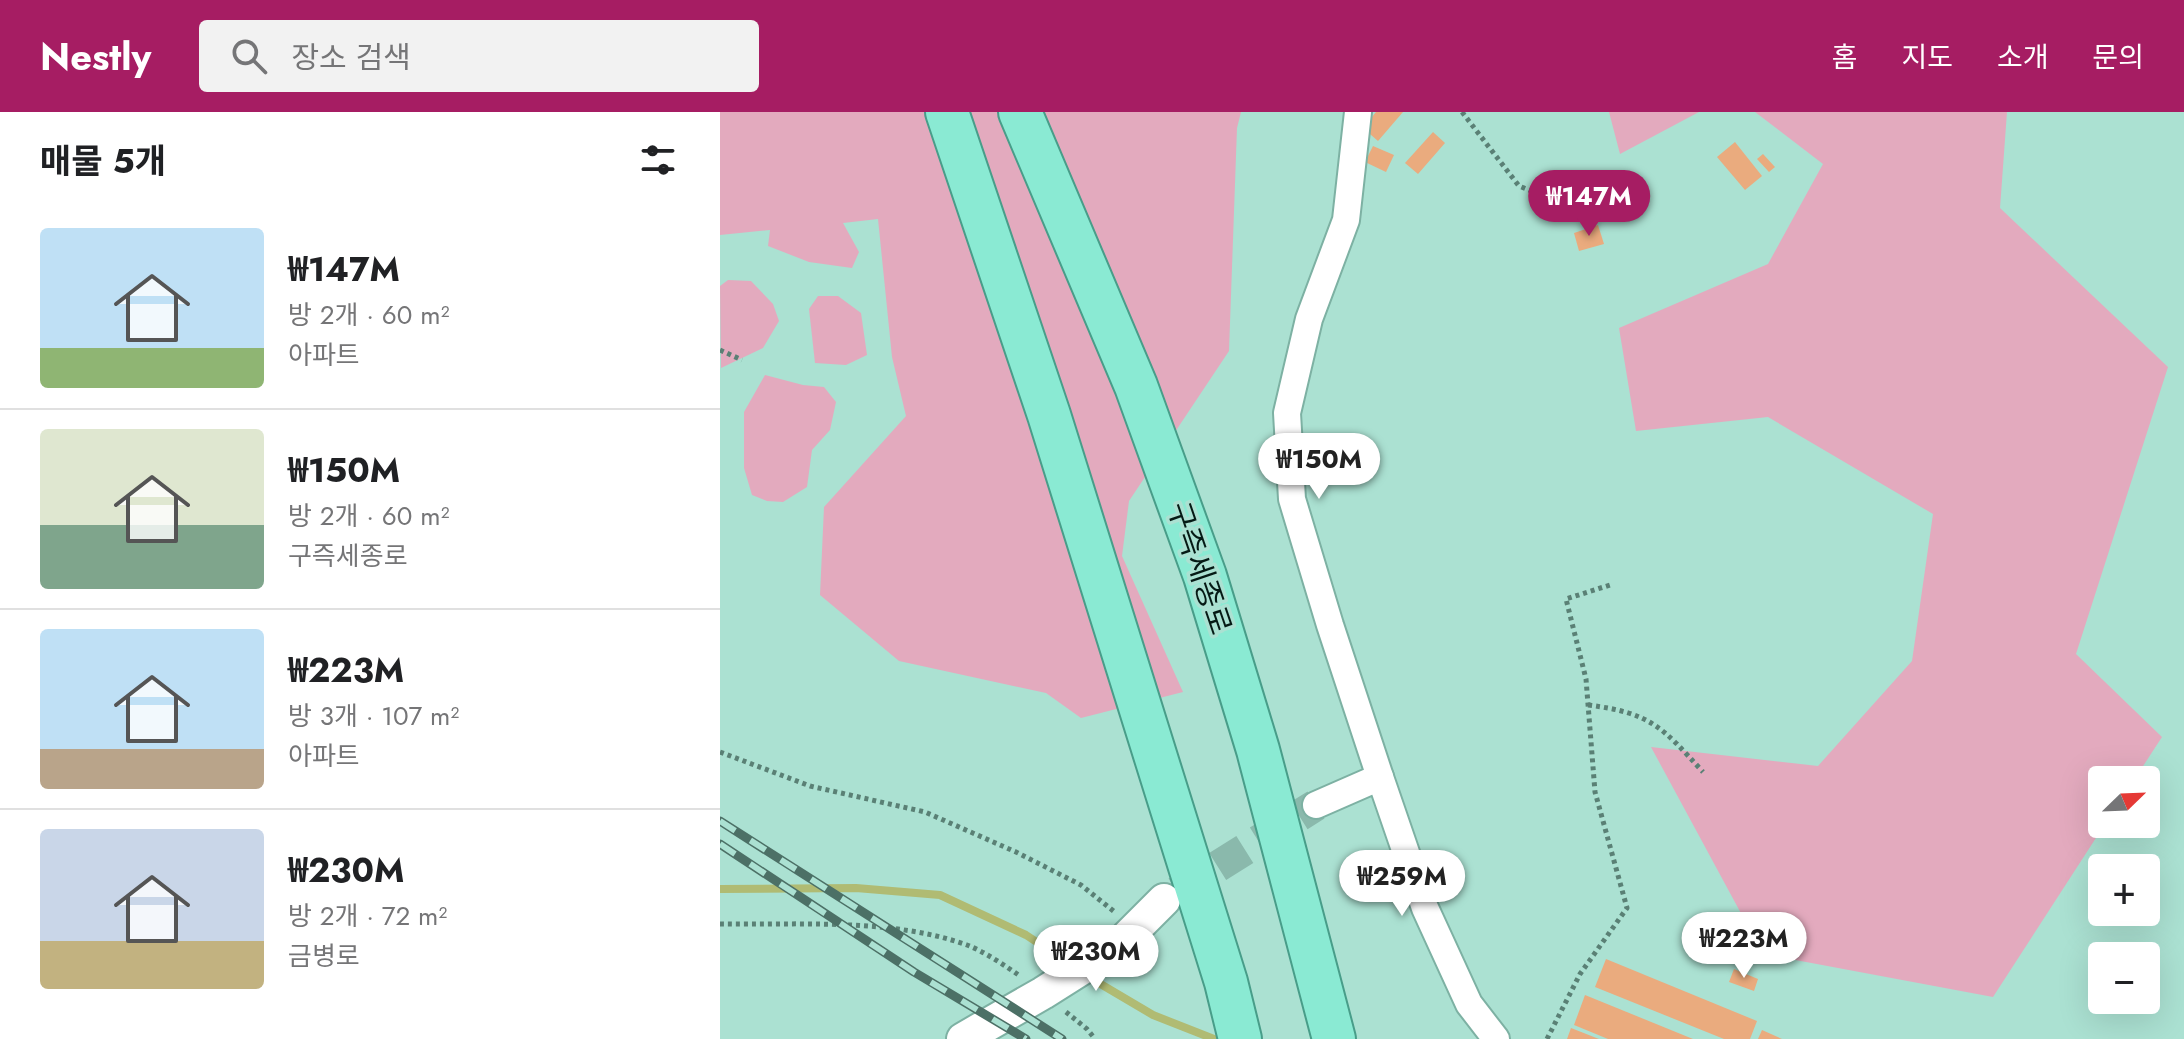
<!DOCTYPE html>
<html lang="ko">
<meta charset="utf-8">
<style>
body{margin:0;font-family:Jost,"Noto Sans KR",sans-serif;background:#f2f2f2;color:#202124;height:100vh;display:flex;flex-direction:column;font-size:30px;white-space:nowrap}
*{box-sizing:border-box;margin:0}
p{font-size:26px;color:#757577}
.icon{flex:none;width:44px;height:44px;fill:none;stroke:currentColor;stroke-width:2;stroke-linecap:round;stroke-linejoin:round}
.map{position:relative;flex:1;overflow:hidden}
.panel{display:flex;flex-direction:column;background:#fff;width:720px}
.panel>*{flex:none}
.needle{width:52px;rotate:67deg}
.tools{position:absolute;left:1368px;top:654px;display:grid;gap:16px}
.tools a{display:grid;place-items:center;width:72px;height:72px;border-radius:8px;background:#fff;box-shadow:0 8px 32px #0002;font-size:40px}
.price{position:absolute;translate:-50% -68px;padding:0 18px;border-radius:28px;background:#fff;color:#222;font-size:26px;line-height:52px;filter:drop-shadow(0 2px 4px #0008)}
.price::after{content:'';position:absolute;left:50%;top:48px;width:24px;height:18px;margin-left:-12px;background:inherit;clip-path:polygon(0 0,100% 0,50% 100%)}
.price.on{background:#a61d63;color:#fff}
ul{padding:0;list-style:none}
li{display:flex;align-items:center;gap:24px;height:200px;padding:0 40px}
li+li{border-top:2px solid #e0e0e0}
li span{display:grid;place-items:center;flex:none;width:224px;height:160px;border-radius:8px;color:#555}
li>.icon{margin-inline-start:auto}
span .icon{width:96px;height:96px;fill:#fffc;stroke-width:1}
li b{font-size:34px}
h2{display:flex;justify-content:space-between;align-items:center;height:96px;padding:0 40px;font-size:34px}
header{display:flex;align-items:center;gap:48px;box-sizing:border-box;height:112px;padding:0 40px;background:#a61d63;color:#fff}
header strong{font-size:38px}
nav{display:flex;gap:44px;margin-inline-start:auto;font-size:28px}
.search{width:560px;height:72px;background:#f2f2f2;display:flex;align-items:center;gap:20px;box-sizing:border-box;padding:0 28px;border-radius:8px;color:#757577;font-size:30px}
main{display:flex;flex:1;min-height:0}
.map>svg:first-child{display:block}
</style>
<header>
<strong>Nestly</strong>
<div class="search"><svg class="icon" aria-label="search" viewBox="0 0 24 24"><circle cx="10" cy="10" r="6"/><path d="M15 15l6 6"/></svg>장소 검색</div>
<nav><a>홈</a><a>지도</a><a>소개</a><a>문의</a></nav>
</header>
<main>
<section class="panel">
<h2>매물 5개<svg class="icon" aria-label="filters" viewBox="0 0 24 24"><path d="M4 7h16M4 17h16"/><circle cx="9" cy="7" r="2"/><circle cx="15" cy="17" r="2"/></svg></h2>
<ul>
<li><span style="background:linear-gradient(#bfe0f5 75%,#8fb573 0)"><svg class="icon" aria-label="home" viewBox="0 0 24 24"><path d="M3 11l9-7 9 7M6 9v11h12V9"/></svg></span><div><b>₩147M</b><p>방 2개 · 60 m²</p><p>아파트</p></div></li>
<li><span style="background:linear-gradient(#dfe7d0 60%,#7fa58c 0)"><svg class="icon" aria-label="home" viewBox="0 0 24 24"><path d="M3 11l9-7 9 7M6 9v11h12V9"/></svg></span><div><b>₩150M</b><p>방 2개 · 60 m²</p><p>구즉세종로</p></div></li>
<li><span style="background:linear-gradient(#bfe0f5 75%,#b9a48a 0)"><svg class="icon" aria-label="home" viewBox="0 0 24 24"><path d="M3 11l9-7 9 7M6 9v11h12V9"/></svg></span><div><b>₩223M</b><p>방 3개 · 107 m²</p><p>아파트</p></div></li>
<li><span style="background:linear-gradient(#c9d6e8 70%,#c2b280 0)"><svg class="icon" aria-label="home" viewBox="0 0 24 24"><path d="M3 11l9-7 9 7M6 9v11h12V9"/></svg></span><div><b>₩230M</b><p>방 2개 · 72 m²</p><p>금병로</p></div></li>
</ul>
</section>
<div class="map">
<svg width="1464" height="927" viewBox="0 0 1464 927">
<rect width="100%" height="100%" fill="#abe1d2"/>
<g fill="#e3aabe">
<path d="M 0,0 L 521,0 L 517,16 L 509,239 L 409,389 L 402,444 L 463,580 L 361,606 L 326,581 L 179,549 L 100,483 L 104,395 L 186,304 L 172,245 L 158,107 L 123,111 L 139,140 L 132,156 L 89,150 L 48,134 L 50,118 L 0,123 Z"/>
<path d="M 889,0 L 979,0 L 900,42 Z"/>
<path d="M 1035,0 L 1287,0 L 1280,96 L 1448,255 L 1356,542 L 1442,625 L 1414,668 L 1382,668 L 1382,712 L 1385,712 L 1273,885 L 1043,842 L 931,635 L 1098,654 L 1192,549 L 1213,402 L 1048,305 L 916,319 L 899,216 L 1048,152 L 1103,52 Z"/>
<path d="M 8,168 L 31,169 L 53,192 L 59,209 L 43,236 L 1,256 L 0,174 Z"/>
<path d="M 98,184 L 118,184 L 141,201 L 147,243 L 126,253 L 95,251 L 89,197 Z"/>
<path d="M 45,263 L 83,273 L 104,275 L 116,290 L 110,318 L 92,338 L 87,375 L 63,390 L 47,389 L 32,383 L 24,356 L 24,300 Z"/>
</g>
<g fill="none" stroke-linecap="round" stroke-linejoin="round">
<g stroke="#b0bb73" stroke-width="8">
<path d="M 0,777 L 136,776 L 220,783 L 306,823 L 353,854"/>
<path d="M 367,864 L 433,903 L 494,927"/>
</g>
</g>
<g fill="#eaab7e">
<path d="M 656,0 L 683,0 L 658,29 L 643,16 Z"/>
<path d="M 713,20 L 725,31 L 698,62 L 685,51 Z"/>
<path d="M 1015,30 L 1042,64 L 1025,78 L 997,45 Z"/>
<path d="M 653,34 L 674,43 L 666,60 L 645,50 Z"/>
<path d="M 1043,42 L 1055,55 L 1049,60 L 1037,47 Z"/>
<path d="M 878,113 L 884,132 L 859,139 L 854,121 Z"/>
<path d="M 886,847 L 1037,909 L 1030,927 L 1004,927 L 875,875 Z"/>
<path d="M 1014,857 L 1038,867 L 1034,879 L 1009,870 Z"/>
<path d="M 865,883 L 973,927 L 888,927 L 854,913 Z"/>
<path d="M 851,916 L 879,927 L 847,927 Z"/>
<path d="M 1042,918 L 1062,927 L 1038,927 Z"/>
</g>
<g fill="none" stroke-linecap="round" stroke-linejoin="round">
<path stroke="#8ab9ac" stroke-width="32" stroke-dasharray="32 16" stroke-linecap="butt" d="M 457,780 L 596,693"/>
<g stroke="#7db1a3" stroke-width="30">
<g id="minor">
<path d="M 638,0 L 626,108 L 589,207 L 567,301 L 572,387 L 610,513 L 660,665"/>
<path d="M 596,693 L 660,665 L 705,796 L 749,892 L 776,927"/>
</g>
</g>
<g stroke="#7db1a3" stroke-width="36">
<path id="tertiary" d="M 243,927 L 323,881 L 399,833 L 444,788"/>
</g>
<g stroke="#489d89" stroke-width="46">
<g id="trunk">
<path d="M 227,0 L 329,303 L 506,870 L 520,927"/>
<path d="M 300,0 L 416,274 L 485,464 L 538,638 L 614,927"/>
</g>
</g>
<g stroke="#5a8075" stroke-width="5" stroke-dasharray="4 4" stroke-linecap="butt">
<path d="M 742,0 L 799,74 L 829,86 L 906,72"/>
<path d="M 0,238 L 22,248"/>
<path d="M 868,593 C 931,601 942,615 983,660"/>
<path d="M 0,640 L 90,674 L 205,700 L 296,740 L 361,773 L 396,801"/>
<path d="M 0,812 C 79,813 172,806 247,833 C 265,840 284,853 300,864"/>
<path d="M 346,900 L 367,917 L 375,927"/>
<path d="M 827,927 L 860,862 L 907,796 L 875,680 L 866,567 L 846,487 L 890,473"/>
</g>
<use href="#minor" stroke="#fff" stroke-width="26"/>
<use href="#tertiary" stroke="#fff" stroke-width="32"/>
<use href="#trunk" stroke="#8aead3" stroke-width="42"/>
<g stroke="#4c7066" stroke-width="9">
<g id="rail">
<path d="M 0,709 L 342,927"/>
<path d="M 0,732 L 194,860 L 306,927"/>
</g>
</g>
<use href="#rail" stroke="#abe1d2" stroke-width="6" stroke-dasharray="18" stroke-linecap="butt"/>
</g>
<g text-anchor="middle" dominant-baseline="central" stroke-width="7" stroke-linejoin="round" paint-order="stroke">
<g font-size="30" fill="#051a15" stroke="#abe1d2">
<text transform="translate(480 456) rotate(71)">구즉세종로</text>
</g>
</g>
</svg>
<div class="tools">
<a><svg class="needle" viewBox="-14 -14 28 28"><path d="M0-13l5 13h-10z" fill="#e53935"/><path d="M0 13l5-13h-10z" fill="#757577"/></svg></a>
<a>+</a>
<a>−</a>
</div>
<b class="price on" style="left:869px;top:126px">₩147M</b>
<b class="price" style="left:599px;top:389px">₩150M</b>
<b class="price" style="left:682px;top:806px">₩259M</b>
<b class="price" style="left:1024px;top:868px">₩223M</b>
<b class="price" style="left:376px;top:881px">₩230M</b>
</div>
</main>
